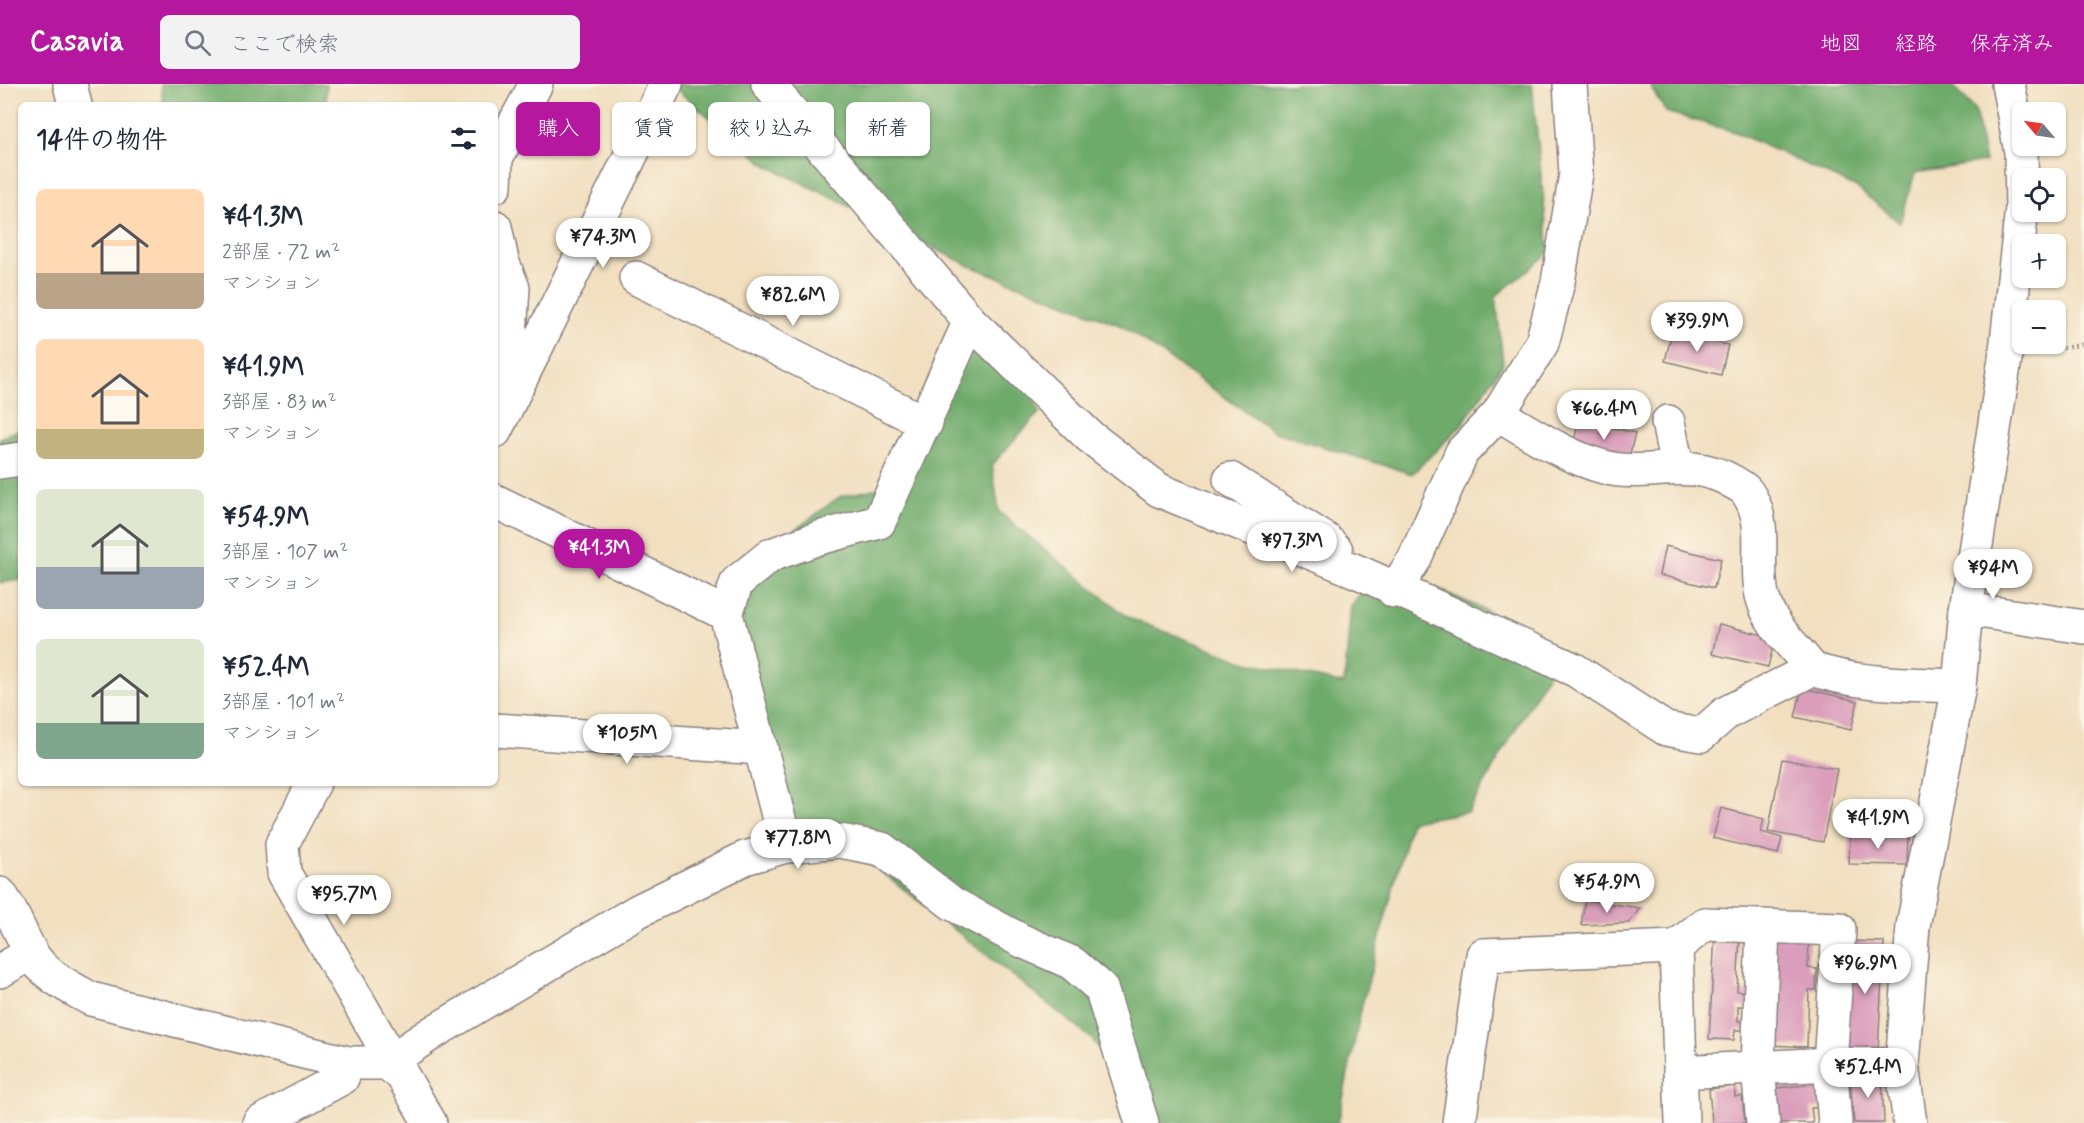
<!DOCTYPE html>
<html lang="ja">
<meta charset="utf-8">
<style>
body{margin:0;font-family:Mynerve,"Klee One",sans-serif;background:#f2f2f3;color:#1f2937;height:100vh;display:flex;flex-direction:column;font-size:22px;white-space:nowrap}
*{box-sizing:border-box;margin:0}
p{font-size:20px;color:#747a83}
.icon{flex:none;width:33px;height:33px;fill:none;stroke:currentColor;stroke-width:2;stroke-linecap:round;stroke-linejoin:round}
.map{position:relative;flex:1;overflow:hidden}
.drawer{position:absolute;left:18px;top:18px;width:480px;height:684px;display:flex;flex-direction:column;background:#fff;border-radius:9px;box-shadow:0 2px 4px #0004}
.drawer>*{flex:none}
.banner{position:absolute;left:516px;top:18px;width:570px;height:54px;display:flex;gap:12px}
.needle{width:39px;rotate:299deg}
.fabs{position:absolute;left:2012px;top:18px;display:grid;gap:12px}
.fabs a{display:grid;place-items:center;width:54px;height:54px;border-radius:9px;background:#fff;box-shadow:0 2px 4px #0004;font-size:30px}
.price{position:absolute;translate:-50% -51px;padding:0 14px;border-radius:21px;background:#fff;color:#222;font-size:20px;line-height:39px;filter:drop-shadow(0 2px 3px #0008)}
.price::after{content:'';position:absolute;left:50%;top:36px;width:18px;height:14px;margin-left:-9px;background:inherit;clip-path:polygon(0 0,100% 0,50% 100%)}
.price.on{background:#b5179e;color:#fff}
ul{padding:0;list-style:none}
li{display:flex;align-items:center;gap:18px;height:150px;padding:0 18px}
li span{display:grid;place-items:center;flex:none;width:168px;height:120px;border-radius:9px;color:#555}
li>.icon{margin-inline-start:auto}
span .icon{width:72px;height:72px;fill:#fffc;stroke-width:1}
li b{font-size:26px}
h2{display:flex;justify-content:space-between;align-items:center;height:72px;padding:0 18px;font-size:26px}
.tag{padding:0 21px;border-radius:9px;background:#fff;box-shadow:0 2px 4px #0004;font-size:21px;line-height:54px}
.tag.on{background:#b5179e;color:#fff}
header{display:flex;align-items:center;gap:36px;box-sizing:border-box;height:84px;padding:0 30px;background:#b5179e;color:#fff}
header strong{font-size:28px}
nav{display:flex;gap:33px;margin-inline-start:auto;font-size:21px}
.search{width:420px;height:54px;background:#f2f2f3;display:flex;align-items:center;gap:15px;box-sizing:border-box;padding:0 21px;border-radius:9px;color:#747a83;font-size:22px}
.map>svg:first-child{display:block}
</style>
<header>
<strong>Casavia</strong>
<div class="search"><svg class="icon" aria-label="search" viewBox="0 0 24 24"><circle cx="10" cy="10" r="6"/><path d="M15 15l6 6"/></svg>ここで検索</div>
<nav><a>地図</a><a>経路</a><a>保存済み</a></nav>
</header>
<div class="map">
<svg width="2084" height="1039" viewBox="0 0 2084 1039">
<rect width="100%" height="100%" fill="#fcf5e5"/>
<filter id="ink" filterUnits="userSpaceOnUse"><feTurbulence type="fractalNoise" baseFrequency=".0167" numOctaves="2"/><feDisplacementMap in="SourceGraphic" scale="12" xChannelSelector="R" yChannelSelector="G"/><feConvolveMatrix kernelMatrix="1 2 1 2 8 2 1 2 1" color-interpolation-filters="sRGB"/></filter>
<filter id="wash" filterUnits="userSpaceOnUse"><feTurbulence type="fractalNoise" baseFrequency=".008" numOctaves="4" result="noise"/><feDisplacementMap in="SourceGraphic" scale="24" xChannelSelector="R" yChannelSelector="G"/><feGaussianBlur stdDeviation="1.35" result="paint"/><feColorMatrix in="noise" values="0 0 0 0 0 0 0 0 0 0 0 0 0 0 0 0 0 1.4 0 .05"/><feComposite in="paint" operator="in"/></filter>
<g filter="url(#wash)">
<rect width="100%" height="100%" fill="#f1dfc0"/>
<g fill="#6eaa6a" stroke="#486652" stroke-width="1.5">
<path d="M 161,0 L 326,0 L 326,21 L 163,21 Z"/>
<path d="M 670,0 L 1532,0 L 1549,169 L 1496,212 L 1503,280 L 1461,342 L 1412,390 L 1275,348 L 1122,242 L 970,182 L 766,81 Z"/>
<path d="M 1649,0 L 1951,0 L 1975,26 L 1985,78 L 1915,89 L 1900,139 L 1857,104 L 1735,48 L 1666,28 Z"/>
<path d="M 972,249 L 1020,288 L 1040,328 L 992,381 L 999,428 L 1129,534 L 1244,577 L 1344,600 L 1351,522 L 1382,480 L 1489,528 L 1550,586 L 1468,728 L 1411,737 L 1362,921 L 1338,1039 L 1155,1039 L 1092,955 L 877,784 L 794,744 L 742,644 L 743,520 L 795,446 L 839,413 L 910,397 Z"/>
<path d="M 21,345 L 21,496 L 0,499 L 0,354 Z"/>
</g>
<g id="blocks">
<g fill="#da9ebb">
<path d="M 1672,248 L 1728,261 L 1721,291 L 1665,277 Z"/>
<path d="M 1579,336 L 1635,349 L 1628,378 L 1572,365 Z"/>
<path d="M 1665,462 L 1721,475 L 1714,504 L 1659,491 Z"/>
<path d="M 1719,540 L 1775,554 L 1768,583 L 1712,570 Z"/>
<path d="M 1802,604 L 1858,617 L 1851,646 L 1795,633 Z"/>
<path d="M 1782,675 L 1837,685 L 1823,758 L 1768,748 Z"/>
<path d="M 1721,724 L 1764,735 L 1761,748 L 1782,754 L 1778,770 L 1713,754 Z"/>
<path d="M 1850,750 L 1908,751 L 1907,781 L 1849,780 Z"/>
<path d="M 1585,816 L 1640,824 L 1629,839 L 1581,841 Z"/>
<path d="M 1715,850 L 1740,851 L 1737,907 L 1756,908 L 1755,923 L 1738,922 L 1738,937 L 1753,937 L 1752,946 L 1735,946 L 1734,956 L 1709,955 Z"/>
<path d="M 1773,851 L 1809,852 L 1808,884 L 1817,885 L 1816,906 L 1809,906 L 1807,963 L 1769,961 Z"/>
<path d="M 1852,857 L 1884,858 L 1878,966 L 1847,965 Z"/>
<path d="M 1882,991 L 1884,1039 L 1854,1039 L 1850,994 Z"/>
<path d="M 1826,999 L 1828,1023 L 1811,1024 L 1813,1039 L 1779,1039 L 1776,1004 Z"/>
<path d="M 1735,1002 L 1735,1013 L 1742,1012 L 1745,1039 L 1712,1039 L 1709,1005 Z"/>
</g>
</g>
</g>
<g filter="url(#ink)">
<use href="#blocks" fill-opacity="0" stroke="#8a807e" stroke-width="1.5"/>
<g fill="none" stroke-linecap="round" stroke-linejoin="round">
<g stroke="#8a807e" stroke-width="36">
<g id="minor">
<path d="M 70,0 L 75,21"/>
<path d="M 768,0 L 970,237 L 1089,352 L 1159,406 L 1363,490 L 1575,586 L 1666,645 L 1701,651 L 1726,629 L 1812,585 C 1859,601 1909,600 1959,602"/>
<path d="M 495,102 L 496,74 L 536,0"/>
<path d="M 495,143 L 502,177 L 513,204 L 506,312"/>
<path d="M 636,194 L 926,339"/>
<path d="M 1498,330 C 1531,349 1566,373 1604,383 C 1647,395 1688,371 1733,398 C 1738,401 1744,404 1747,408 C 1770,440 1753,480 1763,515 C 1771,543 1795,562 1812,585"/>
<path d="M 1668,338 L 1677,383"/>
<path d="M 495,347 L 666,0"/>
<path d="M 0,378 L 21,375"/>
<path d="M 1230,395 L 1326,456 L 1336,466"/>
<path d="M 495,417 L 726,530"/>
<path d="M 1394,507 L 1414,476 L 1462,368 L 1498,330 L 1542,259 L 1558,198 L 1576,90 L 1570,0"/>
<path d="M 1966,525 L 2084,543"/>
<path d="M 495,646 L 761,664"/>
<path d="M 314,699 L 282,760 L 284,789 L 380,955 L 387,979 L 402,991 L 430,1039"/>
<path d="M 786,762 L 726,530 L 737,498 L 771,471 L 819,454 L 879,438 L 970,237"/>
<path d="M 0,810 C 13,828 19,847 30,867 C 42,890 69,903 91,915 L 348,979 L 387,979 L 432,949 L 638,827 L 745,774 L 786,762 L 840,757 L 882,765 L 953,820 L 1020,856 L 1072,879 L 1101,904 L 1142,1039"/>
<path d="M 1763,842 L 1758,984 L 1763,1039"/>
<path d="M 1676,863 L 1705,840 L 1839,845 L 1830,980 L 1835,1039"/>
<path d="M 0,887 L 31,869"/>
<path d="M 1680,988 L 1830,980 L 1902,981"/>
<path d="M 259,1039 L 342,994 L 348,979"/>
<path d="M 1459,1039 L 1483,871 L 1676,863 L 1682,1039"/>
<path d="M 1910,1039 L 1902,981 L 1913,842 L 1959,602 L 1966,525 L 2005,275 L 2022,124 L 2021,68 L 2008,0"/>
</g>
</g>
<path stroke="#8a807e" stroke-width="4" stroke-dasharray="1.5 4.5" stroke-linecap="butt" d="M 2039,269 L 2084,260"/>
<use href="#minor" stroke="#fff" stroke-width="33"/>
</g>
</g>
</svg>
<div class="fabs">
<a><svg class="needle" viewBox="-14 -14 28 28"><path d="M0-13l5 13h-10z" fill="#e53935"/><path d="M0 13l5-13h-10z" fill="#747a83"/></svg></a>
<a><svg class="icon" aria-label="locate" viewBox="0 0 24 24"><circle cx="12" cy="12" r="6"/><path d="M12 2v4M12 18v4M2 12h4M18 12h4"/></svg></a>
<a>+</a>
<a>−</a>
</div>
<b class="price" style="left:603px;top:185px">¥74.3M</b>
<b class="price" style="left:793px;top:243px">¥82.6M</b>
<b class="price" style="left:1697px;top:269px">¥39.9M</b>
<b class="price" style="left:1604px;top:357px">¥66.4M</b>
<b class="price" style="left:1292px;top:489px">¥97.3M</b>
<b class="price on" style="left:599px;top:496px">¥41.3M</b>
<b class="price" style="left:1993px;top:516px">¥94M</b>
<b class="price" style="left:627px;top:681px">¥105M</b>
<b class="price" style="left:1878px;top:766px">¥41.9M</b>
<b class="price" style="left:798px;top:786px">¥77.8M</b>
<b class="price" style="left:1607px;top:830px">¥54.9M</b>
<b class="price" style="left:344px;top:842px">¥95.7M</b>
<b class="price" style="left:1865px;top:911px">¥96.9M</b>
<b class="price" style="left:1868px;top:1015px">¥52.4M</b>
<div class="banner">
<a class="tag on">購入</a>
<a class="tag">賃貸</a>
<a class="tag">絞り込み</a>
<a class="tag">新着</a>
</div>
<section class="drawer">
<h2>14件の物件<svg class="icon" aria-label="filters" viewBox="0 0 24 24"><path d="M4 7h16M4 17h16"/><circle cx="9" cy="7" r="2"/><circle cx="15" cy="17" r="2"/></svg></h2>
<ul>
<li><span style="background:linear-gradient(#ffd9b3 70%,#b9a48a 0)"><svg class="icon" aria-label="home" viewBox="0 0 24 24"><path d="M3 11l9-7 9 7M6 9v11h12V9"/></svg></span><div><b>¥41.3M</b><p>2部屋 · 72 m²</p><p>マンション</p></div></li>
<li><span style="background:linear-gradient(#ffd9b3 75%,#c2b280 0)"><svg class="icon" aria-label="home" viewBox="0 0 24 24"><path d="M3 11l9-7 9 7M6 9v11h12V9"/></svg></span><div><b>¥41.9M</b><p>3部屋 · 83 m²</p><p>マンション</p></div></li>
<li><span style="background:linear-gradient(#dfe7d0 65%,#9aa5b1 0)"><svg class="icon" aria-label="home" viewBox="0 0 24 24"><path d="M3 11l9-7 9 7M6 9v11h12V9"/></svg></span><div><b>¥54.9M</b><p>3部屋 · 107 m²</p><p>マンション</p></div></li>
<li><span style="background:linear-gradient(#dfe7d0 70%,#7fa58c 0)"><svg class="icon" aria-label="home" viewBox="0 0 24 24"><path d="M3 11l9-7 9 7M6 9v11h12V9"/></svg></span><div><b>¥52.4M</b><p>3部屋 · 101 m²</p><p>マンション</p></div></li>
</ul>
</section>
</div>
